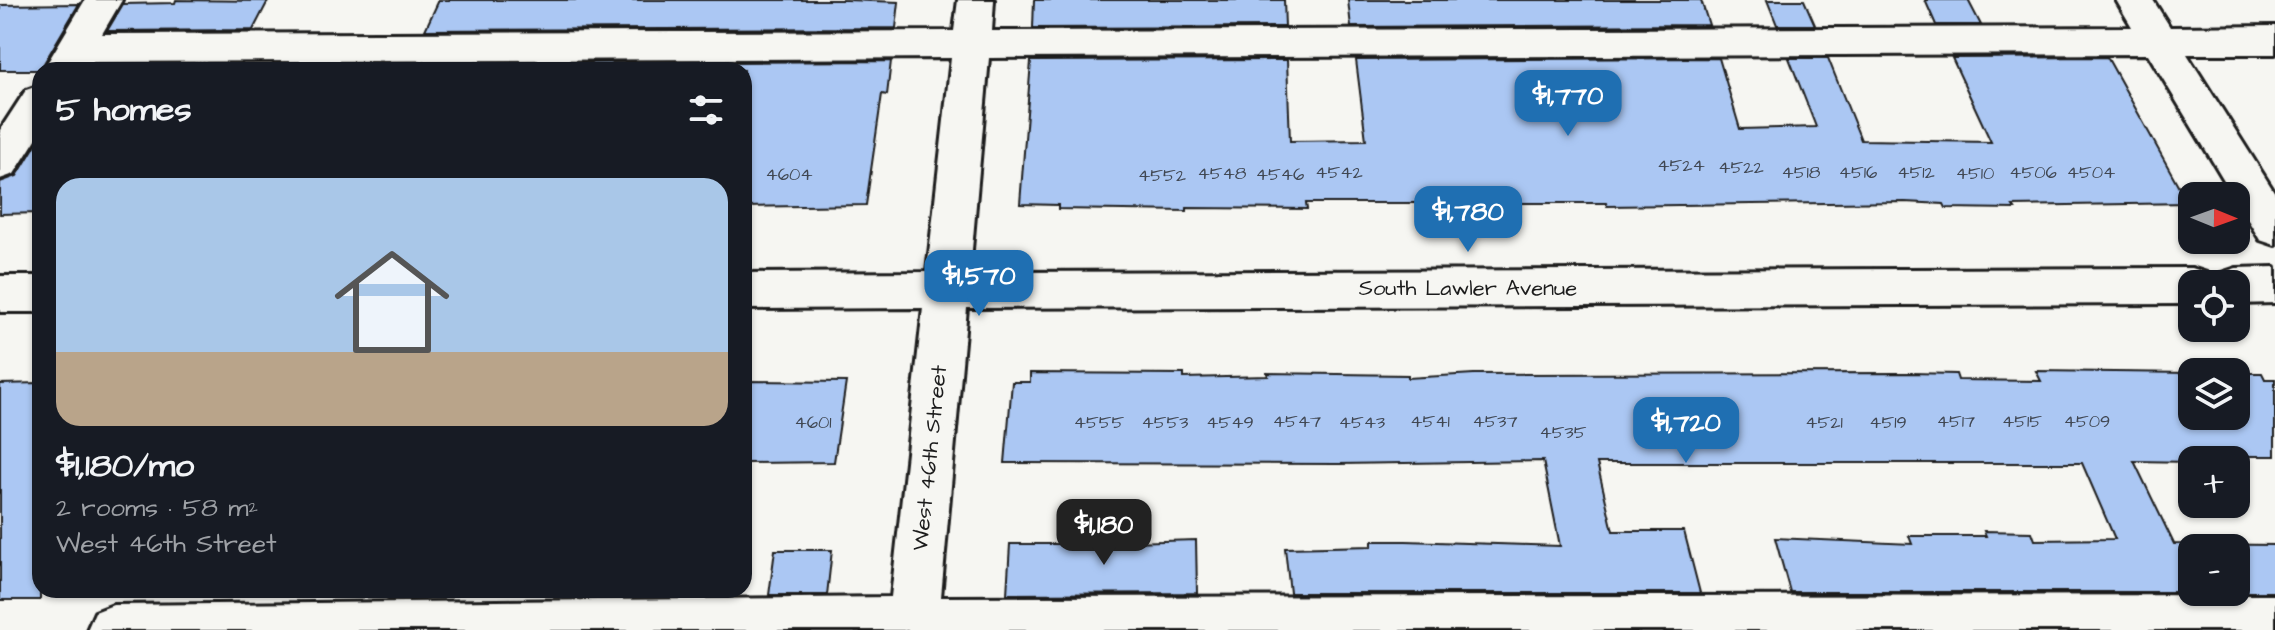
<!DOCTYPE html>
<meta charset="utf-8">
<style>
body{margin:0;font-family:"Architects Daughter",sans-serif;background:#20242c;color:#f1f3f6;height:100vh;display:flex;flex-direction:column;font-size:30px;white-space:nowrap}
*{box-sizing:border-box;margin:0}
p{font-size:26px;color:#9ea1a6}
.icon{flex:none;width:44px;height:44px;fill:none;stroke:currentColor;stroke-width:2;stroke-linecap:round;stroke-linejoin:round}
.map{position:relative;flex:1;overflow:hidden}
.sheet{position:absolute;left:32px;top:62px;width:720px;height:536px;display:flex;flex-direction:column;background:#171b24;border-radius:24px;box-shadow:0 2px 6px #0004}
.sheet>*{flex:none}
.needle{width:52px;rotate:91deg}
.buttons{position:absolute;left:2178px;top:182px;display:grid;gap:16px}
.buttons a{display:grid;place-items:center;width:72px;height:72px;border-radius:16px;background:#171b24;box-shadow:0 2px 6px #0004;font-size:40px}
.price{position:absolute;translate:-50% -68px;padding:0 18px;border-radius:16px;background:#1f6fb2;color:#fff;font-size:26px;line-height:52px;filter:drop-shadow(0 2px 4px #0008)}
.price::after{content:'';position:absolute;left:50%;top:48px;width:24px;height:18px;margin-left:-12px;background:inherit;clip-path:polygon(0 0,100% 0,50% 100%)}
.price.active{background:#222;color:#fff}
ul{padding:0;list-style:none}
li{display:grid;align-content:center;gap:16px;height:424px;padding:0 24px}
li span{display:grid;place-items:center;height:248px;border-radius:24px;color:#555}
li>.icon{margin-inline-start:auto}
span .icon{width:144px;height:144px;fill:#fffc;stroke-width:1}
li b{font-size:34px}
h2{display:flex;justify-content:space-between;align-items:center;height:96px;padding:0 24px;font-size:34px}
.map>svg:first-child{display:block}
</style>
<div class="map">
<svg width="2275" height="630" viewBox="0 0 2275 630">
<rect width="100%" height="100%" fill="#f6f6f2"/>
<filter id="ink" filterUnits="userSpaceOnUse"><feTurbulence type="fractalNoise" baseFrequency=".0125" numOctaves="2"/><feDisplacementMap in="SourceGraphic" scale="16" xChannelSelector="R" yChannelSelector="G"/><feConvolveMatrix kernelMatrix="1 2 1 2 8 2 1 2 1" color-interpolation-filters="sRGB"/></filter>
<g filter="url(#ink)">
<g fill="#abc7f3" stroke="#1c1c1c" stroke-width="2" fill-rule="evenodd">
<path d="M 176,0 L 268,1 L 253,30 L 107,31 L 123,4 L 175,3 Z"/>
<path d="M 439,0 L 847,0 L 899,2 L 896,28 L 425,30 Z"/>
<path d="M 1034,0 L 1284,0 L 1285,27 L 1033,28 Z"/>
<path d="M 1348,0 L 1701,0 L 1709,25 L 1351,27 Z"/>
<path d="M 1767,0 L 1804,0 L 1815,25 L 1777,25 Z"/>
<path d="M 1925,0 L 1968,0 L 1981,25 L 1936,25 Z"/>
<path d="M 79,4 L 40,70 L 0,70 L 0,5 Z"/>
<path d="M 2107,57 L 2188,203 L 2013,206 L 2015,209 L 1946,208 L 1944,204 L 1905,202 L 1607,206 L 1606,203 L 1306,203 L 1307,209 L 1187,208 L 1187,211 L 1058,209 L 1058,205 L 1020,204 L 1031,61 L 1287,60 L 1290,141 L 1366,140 L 1356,60 L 1719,58 L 1740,129 L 1816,127 L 1789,58 L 1828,58 L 1861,140 L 1991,142 L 1952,58 Z"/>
<path d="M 891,61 L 887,95 L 882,94 L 866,205 L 744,207 L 744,70 L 407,70 L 410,64 Z"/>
<path d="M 236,64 L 233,70 L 83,70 L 86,65 Z"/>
<path d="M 38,141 L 40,213 L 0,214 L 0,182 L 17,176 Z"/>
<path d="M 2036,371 L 2192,373 L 2192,416 L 2236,416 L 2236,373 L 2262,373 L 2265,379 L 2275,379 L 2275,456 L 2197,456 L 2200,460 L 2192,462 L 2134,461 L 2174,544 L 2275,545 L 2275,592 L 1790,592 L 1775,538 L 1912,544 L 1909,536 L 1986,536 L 1984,531 L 2032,532 L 2035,540 L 2115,539 L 2082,463 L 1597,463 L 1613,531 L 1684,531 L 1700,593 L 1290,593 L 1285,548 L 1372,546 L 1372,541 L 1406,541 L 1560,546 L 1543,461 L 1339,464 L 1005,463 L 1012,382 L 1030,382 L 1030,373 L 1184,374 L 1184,378 L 1268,376 L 1267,373 L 1408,375 L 1408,378 L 1474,374 L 1910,373 L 1956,374 L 1958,380 L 2041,381 ZM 2192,548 L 2236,548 L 2236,592 L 2192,592 Z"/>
<path d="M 744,381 L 846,382 L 834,462 L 744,463 Z"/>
<path d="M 40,383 L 40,600 L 0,600 L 0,384 Z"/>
<path d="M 1131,533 L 1131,542 L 1196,540 L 1197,593 L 1007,594 L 1010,544 L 1081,544 L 1081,534 Z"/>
<path d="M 775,550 L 832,550 L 827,595 L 769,595 Z"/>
</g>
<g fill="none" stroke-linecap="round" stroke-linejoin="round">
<g stroke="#1c1c1c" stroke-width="6">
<g id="minor">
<path d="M 85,0 L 122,0 L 102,34 L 954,31 L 958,0 L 994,0 L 992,31 L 2132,27 L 2116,0 L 2153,0 L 2170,27 L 2275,26 L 2275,54 L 2187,54 L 2275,193 L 2275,245 L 2260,240 L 2148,54 L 989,58 L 970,272 L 2192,268 L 2207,273 L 2213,284 L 2192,284 L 2192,304 L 967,308 L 941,597 L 2275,595 L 2275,630 L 87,630 L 95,612 L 113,605 L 891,597 L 923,308 L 744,309 L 744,273 L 927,272 L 951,58 L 85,62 L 79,70 L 43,70 Z"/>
<path d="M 40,85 L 40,133 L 14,174 L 0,179 L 0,130 L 26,90 Z"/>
<path d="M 2275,267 L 2275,303 L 2236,304 L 2236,284 L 2215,284 L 2221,273 L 2236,268 Z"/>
<rect x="0" y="276" width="40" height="36"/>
</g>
</g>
<use href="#minor" fill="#f6f6f2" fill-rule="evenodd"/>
</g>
</g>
<g text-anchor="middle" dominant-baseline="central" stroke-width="8" stroke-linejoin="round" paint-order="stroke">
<g font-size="18" fill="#404752">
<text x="1681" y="165">4524</text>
<text x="1741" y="167">4522</text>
<text x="1339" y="172">4542</text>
<text x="1801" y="172">4518</text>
<text x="1858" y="172">4516</text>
<text x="1916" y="172">4512</text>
<text x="2033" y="172">4506</text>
<text x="2091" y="172">4504</text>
<text x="1222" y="173">4548</text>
<text x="1975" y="173">4510</text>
<text x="789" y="174">4604</text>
<text x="1280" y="174">4546</text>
<text x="1162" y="175">4552</text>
<text x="1297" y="421">4547</text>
<text x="1430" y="421">4541</text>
<text x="1495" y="421">4537</text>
<text x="1956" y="421">4517</text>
<text x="2022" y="421">4515</text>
<text x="2087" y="421">4509</text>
<text x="813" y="422">4601</text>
<text x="1099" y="422">4555</text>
<text x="1165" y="422">4553</text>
<text x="1230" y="422">4549</text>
<text x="1362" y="422">4543</text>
<text x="1824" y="422">4521</text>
<text x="1888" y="422">4519</text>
<text x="1563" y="432">4535</text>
</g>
<g font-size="22" fill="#1c1c1c" stroke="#f6f6f2">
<text x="1468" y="288">South Lawler Avenue</text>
<text transform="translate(930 458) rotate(-84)">West 46th Street</text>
</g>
</g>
</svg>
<div class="buttons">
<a><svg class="needle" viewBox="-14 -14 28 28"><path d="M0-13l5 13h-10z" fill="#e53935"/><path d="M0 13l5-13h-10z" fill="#9ea1a6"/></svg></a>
<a><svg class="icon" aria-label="locate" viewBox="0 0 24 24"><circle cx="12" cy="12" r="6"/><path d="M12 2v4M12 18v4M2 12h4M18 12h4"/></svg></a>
<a><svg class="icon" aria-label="layers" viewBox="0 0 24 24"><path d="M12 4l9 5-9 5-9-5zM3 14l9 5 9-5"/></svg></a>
<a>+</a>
<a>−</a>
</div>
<b class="price" style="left:1568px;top:138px">$1,770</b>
<b class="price" style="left:1468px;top:254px">$1,780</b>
<b class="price" style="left:979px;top:318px">$1,570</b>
<b class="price" style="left:1686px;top:465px">$1,720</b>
<b class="price active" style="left:1104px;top:567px">$1,180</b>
<section class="sheet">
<h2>5 homes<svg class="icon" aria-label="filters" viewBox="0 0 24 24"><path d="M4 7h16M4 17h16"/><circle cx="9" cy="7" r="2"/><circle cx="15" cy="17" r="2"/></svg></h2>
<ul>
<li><span style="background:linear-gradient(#a9c7e8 70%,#b9a48a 0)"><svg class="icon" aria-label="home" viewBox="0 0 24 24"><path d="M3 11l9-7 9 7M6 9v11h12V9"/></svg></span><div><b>$1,180/mo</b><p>2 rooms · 58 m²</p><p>West 46th Street</p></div></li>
</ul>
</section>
</div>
